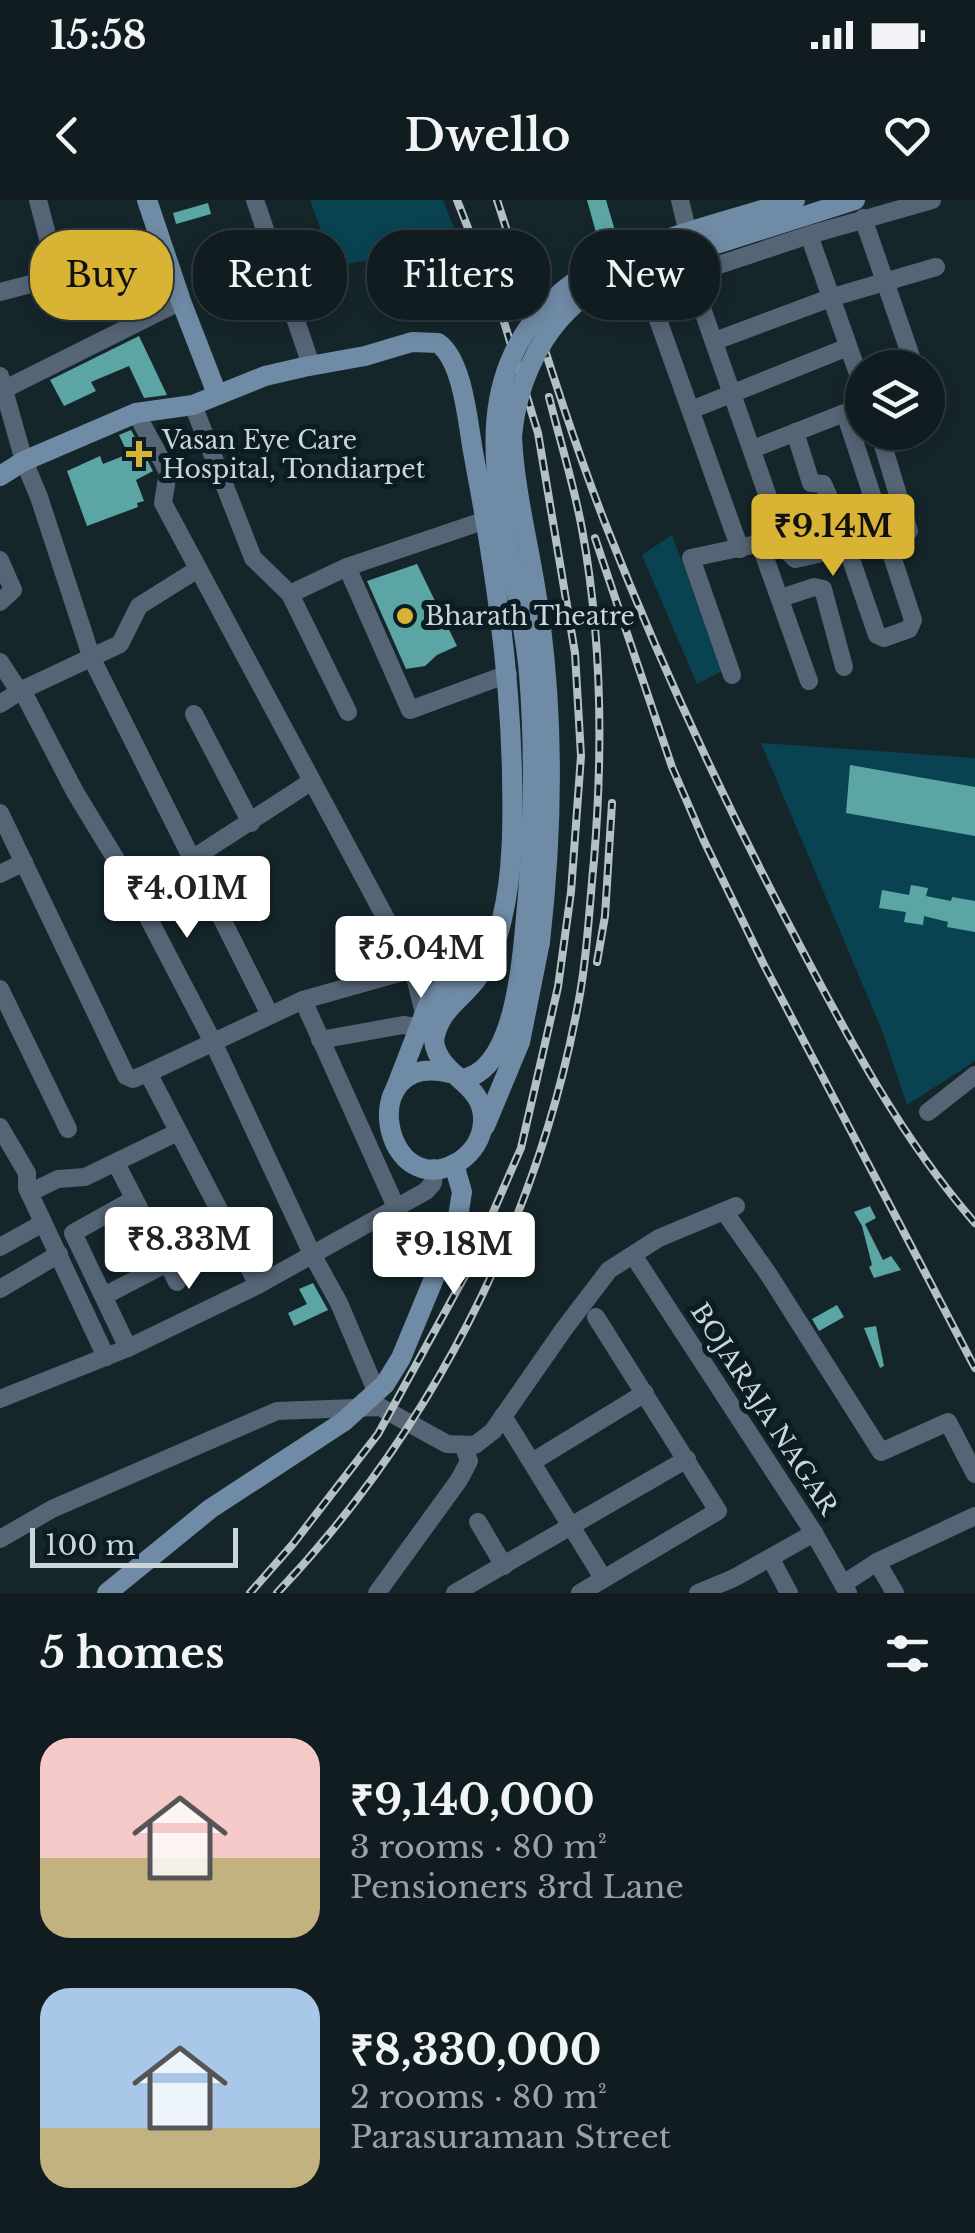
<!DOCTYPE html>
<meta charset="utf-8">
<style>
body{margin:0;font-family:"Libre Baskerville",serif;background:#192529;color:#f1f3f6;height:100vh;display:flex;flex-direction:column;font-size:38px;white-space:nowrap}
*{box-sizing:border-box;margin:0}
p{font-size:32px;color:#9ca1a5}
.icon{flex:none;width:55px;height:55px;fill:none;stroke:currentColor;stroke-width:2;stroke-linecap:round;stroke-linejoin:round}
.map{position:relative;height:1393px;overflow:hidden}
.drawer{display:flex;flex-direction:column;background:#101c20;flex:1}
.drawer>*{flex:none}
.top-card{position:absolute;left:30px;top:30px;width:915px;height:90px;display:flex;gap:20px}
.controls{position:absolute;left:845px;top:150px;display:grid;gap:20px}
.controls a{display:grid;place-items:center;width:100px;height:100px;border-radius:50%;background:#101c20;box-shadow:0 5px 15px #0003,0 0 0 2px #303a3e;font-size:50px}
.scale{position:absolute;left:30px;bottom:25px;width:208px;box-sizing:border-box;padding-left:10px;border:5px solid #cbd6d9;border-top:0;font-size:28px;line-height:35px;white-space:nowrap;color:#cbd6d9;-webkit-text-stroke:8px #0b1c22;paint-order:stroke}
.price{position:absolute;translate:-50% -85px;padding:0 22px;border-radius:10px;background:#fff;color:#222;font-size:32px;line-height:65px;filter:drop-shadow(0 2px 5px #0008)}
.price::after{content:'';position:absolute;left:50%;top:60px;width:30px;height:22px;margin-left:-15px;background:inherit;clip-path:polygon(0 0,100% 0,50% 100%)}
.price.selected{background:#d9b334;color:#111}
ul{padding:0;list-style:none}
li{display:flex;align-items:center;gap:30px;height:250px;padding:0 40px}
li span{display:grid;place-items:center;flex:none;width:280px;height:200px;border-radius:30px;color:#555}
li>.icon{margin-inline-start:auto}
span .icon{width:120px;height:120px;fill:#fffc;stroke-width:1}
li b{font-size:42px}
h2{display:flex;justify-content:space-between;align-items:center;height:120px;padding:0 40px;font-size:42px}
.tag{padding:0 35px;border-radius:40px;background:#101c20;box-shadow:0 5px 15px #0003,0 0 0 2px #303a3e;font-size:35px;line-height:90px}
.tag.selected{background:#d9b334;color:#111}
.status{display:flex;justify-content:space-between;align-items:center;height:70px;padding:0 50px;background:#101c20;direction:ltr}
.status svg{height:28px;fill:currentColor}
header{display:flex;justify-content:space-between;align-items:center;height:130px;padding:0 40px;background:#101c20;font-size:45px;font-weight:600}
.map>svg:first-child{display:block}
</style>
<div class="status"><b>15:58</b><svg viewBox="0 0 49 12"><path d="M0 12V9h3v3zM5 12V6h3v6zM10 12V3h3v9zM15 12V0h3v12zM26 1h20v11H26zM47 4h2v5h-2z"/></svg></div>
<header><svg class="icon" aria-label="back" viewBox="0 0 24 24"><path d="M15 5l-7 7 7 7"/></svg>Dwello<svg class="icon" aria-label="heart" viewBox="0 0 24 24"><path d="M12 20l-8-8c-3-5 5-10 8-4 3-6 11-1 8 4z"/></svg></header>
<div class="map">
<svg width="975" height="1393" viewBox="0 0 975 1393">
<rect width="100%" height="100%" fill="#15262b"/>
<g fill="#094352">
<path d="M 310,0 L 443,0 L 460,44 L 334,66 Z"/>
<path d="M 672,335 L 722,471 L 697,484 L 642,355 Z"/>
<path d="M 761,543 L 975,558 L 975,861 L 907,905 L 883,833 Z"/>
</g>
<g fill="#5ca5a5">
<path d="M 587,0 L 606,0 L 615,31 L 597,36 Z"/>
<path d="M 208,3 L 211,14 L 176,24 L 173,13 Z"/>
<path d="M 450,56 L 455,87 L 417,94 L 411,62 Z"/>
<path d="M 268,78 L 276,100 L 248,108 L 242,87 Z"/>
<path d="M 139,136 L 167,195 L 144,198 L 129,166 L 91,182 L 96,191 L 64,206 L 50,180 Z"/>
<path d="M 131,230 L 153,271 L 136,280 L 144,301 L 137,303 L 138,307 L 87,326 L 67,271 L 100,256 L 103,264 L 128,254 L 119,235 Z"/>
<path d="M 417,364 L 457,446 L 437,455 L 425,466 L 406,469 L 367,381 Z"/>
<path d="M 850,565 L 975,587 L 975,636 L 846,613 Z"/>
<path d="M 911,685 L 928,688 L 926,696 L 951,701 L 952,697 L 975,701 L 975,732 L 947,727 L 948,722 L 924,716 L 923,725 L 904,722 L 906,712 L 879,708 L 882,690 L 909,695 Z"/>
<path d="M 870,1006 L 876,1018 L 865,1024 L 883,1060 L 891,1056 L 901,1070 L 874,1078 L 869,1067 L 872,1065 L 862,1026 L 854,1012 Z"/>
<path d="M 313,1083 L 328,1110 L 294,1126 L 288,1113 L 307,1104 L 299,1089 Z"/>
<path d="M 837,1105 L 844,1117 L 819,1131 L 812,1119 Z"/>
<path d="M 876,1126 L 884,1166 L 880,1168 L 864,1128 Z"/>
</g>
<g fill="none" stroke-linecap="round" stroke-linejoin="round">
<g stroke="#556576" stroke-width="18">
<path d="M 38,0 L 58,77"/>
<path d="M 255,0 L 311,165"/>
<path d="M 680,0 L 691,46"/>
<path d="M 863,18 L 915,168"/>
<path d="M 809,35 L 862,185"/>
<path d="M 690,74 L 780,331 L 776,340 L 691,358 L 732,475"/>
<path d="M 647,89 L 740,349"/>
<path d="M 0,92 L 163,49"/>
<path d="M 598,105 L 809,35 L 932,0"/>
<path d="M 715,141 L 833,97 L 936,67"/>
<path d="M 0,176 L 24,261 L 39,297 L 92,459 L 270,815"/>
<path d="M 5,189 L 181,101"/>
<path d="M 193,205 L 253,358 L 290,394 L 348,512"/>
<path d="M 691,210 L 848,147"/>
<path d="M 136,213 L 168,272 L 163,303 L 413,769 L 424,813"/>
<path d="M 795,232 L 811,283 L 823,284 L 832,304 L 877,435 L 884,438 L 909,429 L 913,420 L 845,213"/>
<path d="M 879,232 L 909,331"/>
<path d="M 753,249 L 862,206"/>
<path d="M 776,340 L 795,359 L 827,352"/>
<path d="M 760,344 L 809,481"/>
<path d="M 0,360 L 13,390 L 0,402"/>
<path d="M 347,367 L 410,510 L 508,474"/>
<path d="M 290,394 L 347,367 L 486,320"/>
<path d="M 781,398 L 814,387 L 823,389 L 844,467"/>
<path d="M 0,462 L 15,485 L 22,490 L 75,592 L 129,681 L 213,842 L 313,1056 L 339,1103 L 377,1193"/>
<path d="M 0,504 L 22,490 L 120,444 L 139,406 L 198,369"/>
<path d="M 194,514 L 251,623"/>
<path d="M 0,613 L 126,876 L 133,879 L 148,873 L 258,1085"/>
<path d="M 192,659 L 312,581"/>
<path d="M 0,674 L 24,662"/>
<path d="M 0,789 L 68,929"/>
<path d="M 303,800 L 396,1007"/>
<path d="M 320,840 L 403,825 L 418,827"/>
<path d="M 148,873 L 303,800 L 413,769"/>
<path d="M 928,912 L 975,875"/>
<path d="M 0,927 L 27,973 L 27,988 L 106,1157"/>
<path d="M 116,963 L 177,1082"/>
<path d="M 29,993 L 58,979 L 85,977 L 178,932"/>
<path d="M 724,1011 L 769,1075 L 881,1252 L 948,1222 L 975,1274"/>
<path d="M 0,1047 L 43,1023"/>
<path d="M 633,1055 L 814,1333 L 848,1393"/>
<path d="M 0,1089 L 59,1054"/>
<path d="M 104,1096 L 167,1063"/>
<path d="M 128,1148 L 73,1033 L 134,999"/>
<path d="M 0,1199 L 128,1148 L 258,1085 L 426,991 L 433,983 L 434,968"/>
<path d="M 503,1216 L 603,1378"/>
<path d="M 532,1262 L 645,1193"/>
<path d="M 478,1322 L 504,1366"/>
<path d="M 0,1339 L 52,1309 L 277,1211 L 380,1207 L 447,1244 L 475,1245 L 493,1231 L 564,1129 L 609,1070 L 659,1038 L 736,1006"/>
<path d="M 771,1359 L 789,1393"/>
<path d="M 877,1362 L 895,1393"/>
<path d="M 843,1384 L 877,1362 L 975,1316"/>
<path d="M 377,1393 L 459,1280 L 469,1261 L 464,1247"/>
<path d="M 455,1393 L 687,1259"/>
<path d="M 580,1393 L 718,1311 L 596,1117"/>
<path d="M 698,1393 L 734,1378 L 814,1333"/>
</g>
<g stroke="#708ba5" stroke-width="20">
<path d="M 147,0 L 181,101 L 217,194"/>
<path d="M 0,276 L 24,261 L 136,213 L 193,205 L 265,176 L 304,167 L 365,156 L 412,142 L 438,143 C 464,161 468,227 474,257 C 494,363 510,467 512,575 C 513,623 513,673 502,719 C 497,742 489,762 476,780 C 459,802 438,811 434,841 C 439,878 485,881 483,922 C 482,938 473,952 460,961 C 383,1008 353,849 450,873"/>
<path d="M 461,879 C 511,873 520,777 524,739"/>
<path d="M 395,890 L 428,805 L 441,788 L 486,751"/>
<path d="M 485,926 L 520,842 L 540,742"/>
<path d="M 107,1393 L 210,1309 L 343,1222 L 385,1184 L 401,1158 L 457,1023 L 462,992 L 454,964"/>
</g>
<g stroke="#b5c0c4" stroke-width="8">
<g id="rail">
<path d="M 497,0 C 532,107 564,217 605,323 C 661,466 726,606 798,742 C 850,841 901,938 975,1023"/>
<path d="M 595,338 L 672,567 L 704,641 L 764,765 L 975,1168"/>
<path d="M 597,762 L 605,716 L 612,603"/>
<path d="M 250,1393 L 293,1344 L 378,1234 L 467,1072 L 521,948 L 558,787 L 571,692 L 581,556 L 575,453 L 538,233 L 501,112 L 457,0"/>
<path d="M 277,1393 C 429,1233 535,1027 577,810 C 587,761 589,710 594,660 C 603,551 602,438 582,329 C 574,285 560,241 549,197"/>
</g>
</g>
<use href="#rail" stroke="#0b1c22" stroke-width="4" stroke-dasharray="11" stroke-linecap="butt"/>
<g stroke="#708ba5" stroke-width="20">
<path d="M 524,739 C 533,651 536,562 529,474 C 519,343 441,191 564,90 C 618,45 727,22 795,0"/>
<path d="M 540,742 C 552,637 554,531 541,427 C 534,363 515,300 512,237 C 517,177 547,115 602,85 C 635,67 674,58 710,46 C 758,31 807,15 855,0"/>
</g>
</g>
<g fill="#d9b334" stroke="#0b1c22" stroke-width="4">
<path d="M134 239h10v10h10v10h-10v10h-10v-10h-10v-10h10z"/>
<circle cx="405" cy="416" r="10"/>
</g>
<g text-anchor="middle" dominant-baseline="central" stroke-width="10" stroke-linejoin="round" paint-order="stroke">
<g font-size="25" fill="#cbd6d9" stroke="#0b1c22" text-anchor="start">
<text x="162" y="240">Vasan Eye Care<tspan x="162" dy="29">Hospital, Tondiarpet</tspan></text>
<text x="425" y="416">Bharath Theatre</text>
</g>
<g font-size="25" fill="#cbd6d9" stroke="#0b1c22">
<text transform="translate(764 1209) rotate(57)">BOJARAJA NAGAR</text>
</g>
</g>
</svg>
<div class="controls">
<a><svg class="icon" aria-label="layers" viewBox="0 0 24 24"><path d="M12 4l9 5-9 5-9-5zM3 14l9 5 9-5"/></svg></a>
</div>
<div class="scale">100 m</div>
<b class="price selected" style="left:833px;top:379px">₹9.14M</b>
<b class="price" style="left:187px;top:741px">₹4.01M</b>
<b class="price" style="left:421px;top:801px">₹5.04M</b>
<b class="price" style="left:189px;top:1092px">₹8.33M</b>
<b class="price" style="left:454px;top:1097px">₹9.18M</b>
<div class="top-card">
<a class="tag selected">Buy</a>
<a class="tag">Rent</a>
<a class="tag">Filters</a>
<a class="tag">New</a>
</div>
</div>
<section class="drawer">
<h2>5 homes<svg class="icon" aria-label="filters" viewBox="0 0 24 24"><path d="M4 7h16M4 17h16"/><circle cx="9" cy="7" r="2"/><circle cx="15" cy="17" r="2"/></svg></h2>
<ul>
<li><span style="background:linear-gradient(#f6c9c9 60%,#c2b280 0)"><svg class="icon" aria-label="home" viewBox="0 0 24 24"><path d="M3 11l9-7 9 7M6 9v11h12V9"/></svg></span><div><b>₹9,140,000</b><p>3 rooms · 80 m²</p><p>Pensioners 3rd Lane</p></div></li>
<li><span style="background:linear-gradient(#a9c7e8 70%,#c2b280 0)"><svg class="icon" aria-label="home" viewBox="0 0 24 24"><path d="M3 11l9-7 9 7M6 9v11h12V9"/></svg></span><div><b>₹8,330,000</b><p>2 rooms · 80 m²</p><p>Parasuraman Street</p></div></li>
</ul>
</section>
